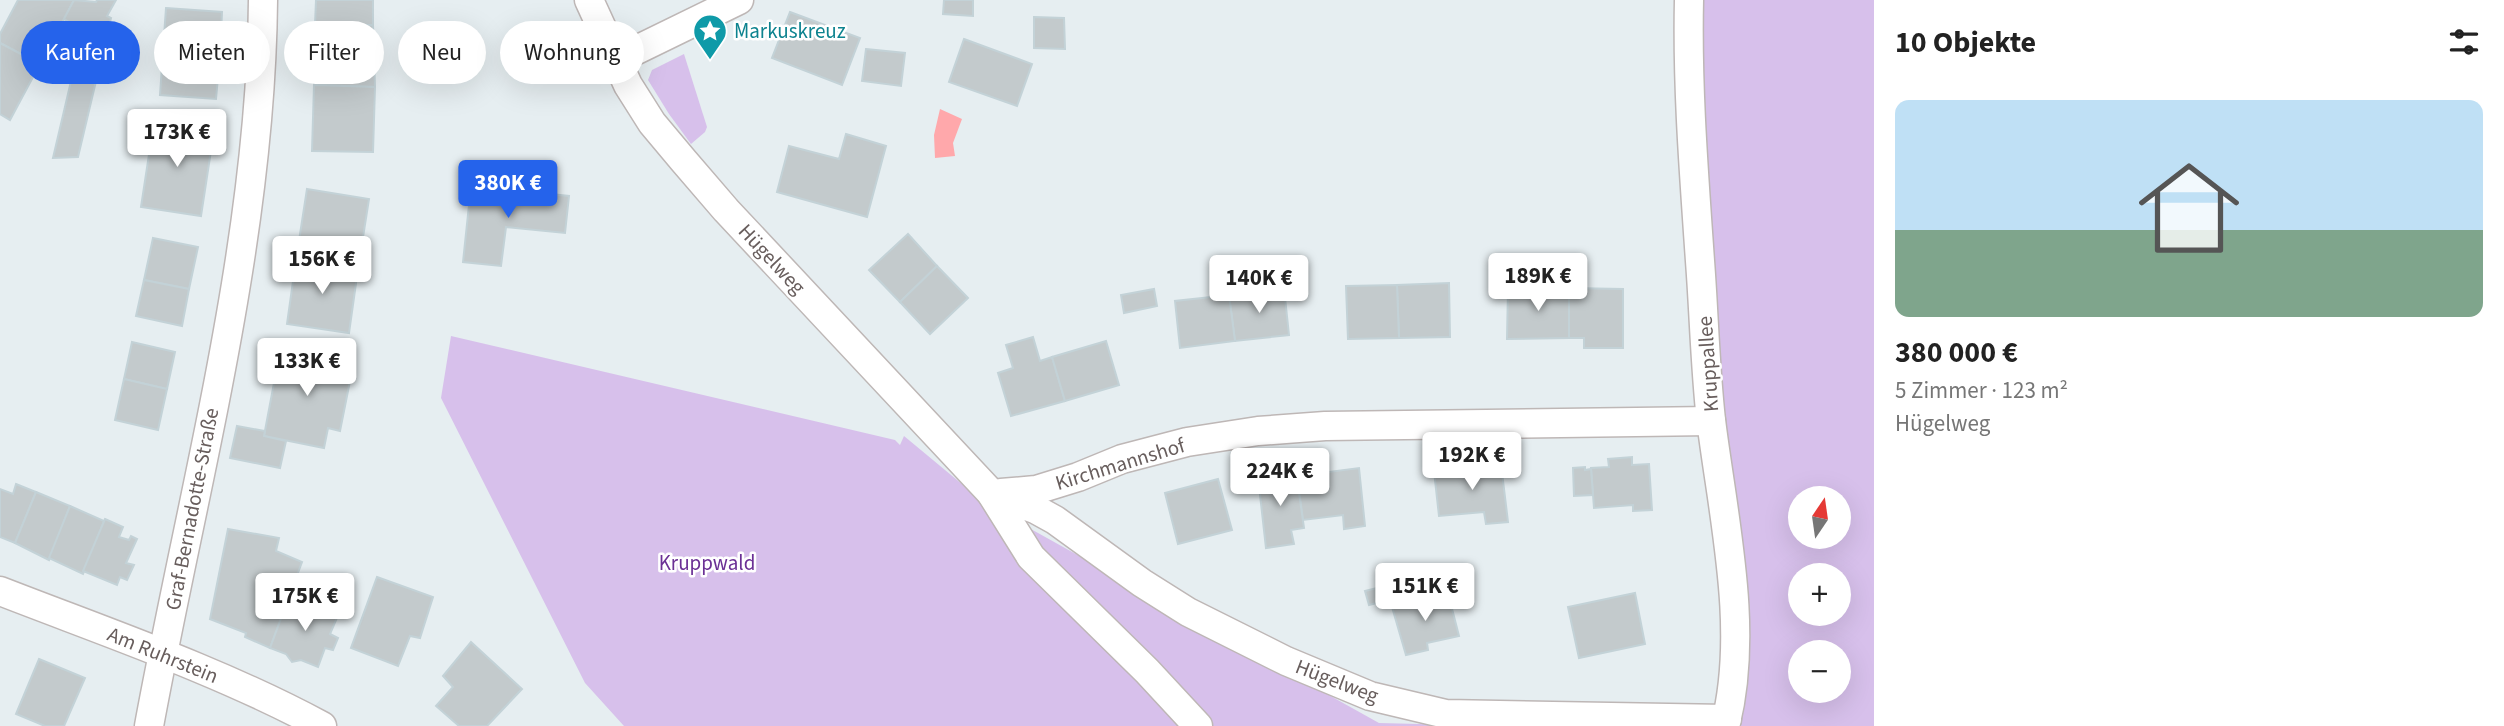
<!DOCTYPE html>
<html lang="de">
<meta charset="utf-8">
<style>
body{margin:0;font-family:"Source Sans 3",sans-serif;background:#f2f2f2;color:#222;height:100vh;display:flex;flex-direction:column;font-size:26px;white-space:nowrap}
*{box-sizing:border-box;margin:0}
p{font-size:23px;color:#767676}
.icon{flex:none;width:38px;height:38px;fill:none;stroke:currentColor;stroke-width:2;stroke-linecap:round;stroke-linejoin:round}
.map{position:relative;flex:1;overflow:hidden}
.side{display:flex;flex-direction:column;background:#fff;width:630px}
.side>*{flex:none}
.banner{position:absolute;left:21px;top:21px;width:665px;height:63px;display:flex;gap:14px}
.needle{width:46px;rotate:13deg}
.buttons{position:absolute;left:1788px;top:486px;display:grid;gap:14px}
.buttons a{display:grid;place-items:center;width:63px;height:63px;border-radius:50%;background:#fff;box-shadow:0 7px 28px #0002;font-size:35px}
.price{position:absolute;translate:-50% -60px;padding:0 16px;border-radius:7px;background:#fff;color:#222;font-size:23px;line-height:46px;filter:drop-shadow(0 2px 4px #0008)}
.price::after{content:'';position:absolute;left:50%;top:42px;width:21px;height:16px;margin-left:-10px;background:inherit;clip-path:polygon(0 0,100% 0,50% 100%)}
.price.active{background:#2563eb;color:#fff}
ul{padding:0;list-style:none}
li{display:grid;align-content:center;gap:14px;height:371px;padding:0 21px}
li+li{border-top:2px solid #e0e0e0}
li span{display:grid;place-items:center;height:217px;border-radius:14px;color:#555}
li>.icon{margin-inline-start:auto}
span .icon{width:126px;height:126px;fill:#fffc;stroke-width:1}
li b{font-size:30px}
h2{display:flex;justify-content:space-between;align-items:center;height:84px;padding:0 21px;font-size:30px}
.pill{padding:0 24px;border-radius:32px;background:#fff;box-shadow:0 7px 28px #0002;font-size:24px;line-height:63px}
.pill.active{background:#2563eb;color:#fff}
main{display:flex;flex:1;min-height:0}
.map>svg:first-child{display:block}
</style>
<main>
<div class="map">
<svg width="1874" height="726" viewBox="0 0 1874 726">
<rect width="100%" height="100%" fill="#e6eef1"/>
<g fill="#d7c0eb" fill-rule="evenodd">
<path d="M 1692,0 L 1874,0 L 1874,726 L 1729,726 ZM 1801,499 L 1839,499 L 1839,537 L 1801,537 ZM 1801,576 L 1839,576 L 1839,614 L 1801,614 ZM 1801,653 L 1839,653 L 1839,691 L 1801,691 Z"/>
<path d="M 684,54 L 707,127 L 705,132 L 691,144 L 669,114 L 648,80 L 652,70 Z"/>
<path d="M 451,336 L 895,440 L 900,445 L 904,436 L 986,504 L 1379,723 L 1500,726 L 624,726 L 585,683 L 441,398 Z"/>
</g>
<path fill="#ffa8ab" d="M 940,109 L 962,119 L 953,143 L 955,156 L 935,158 L 934,135 Z"/>
<g fill="#c3cacc" stroke="#c3d2d7" stroke-width="2">
<path d="M 18,0 L 74,0 L 40,64 L 0,43 L 0,34 Z"/>
<path d="M 74,0 L 96,2 L 97,0 L 116,0 L 107,16 L 111,18 L 78,157 L 53,158 L 83,30 L 64,19 Z"/>
<path d="M 316,0 L 373,0 L 373,25 L 315,25 Z"/>
<path d="M 944,0 L 973,0 L 973,16 L 943,14 Z"/>
<path d="M 166,8 L 222,12 L 220,55 L 163,51 Z"/>
<path d="M 790,12 L 860,38 L 842,85 L 772,58 Z"/>
<path d="M 1034,17 L 1064,18 L 1065,49 L 1034,48 Z"/>
<path d="M 315,25 L 373,25 L 375,87 L 314,85 Z"/>
<path d="M 964,39 L 1032,64 L 1017,106 L 949,82 Z"/>
<path d="M 0,43 L 40,64 L 10,120 L 0,114 Z"/>
<path d="M 866,49 L 905,53 L 901,86 L 862,81 Z"/>
<path d="M 163,51 L 220,55 L 216,99 L 160,95 Z"/>
<path d="M 314,85 L 375,87 L 373,152 L 312,151 Z"/>
<path d="M 154,122 L 214,131 L 201,216 L 141,207 Z"/>
<path d="M 846,134 L 886,146 L 867,217 L 777,192 L 789,146 L 839,159 Z"/>
<path d="M 471,186 L 569,196 L 565,233 L 506,227 L 501,266 L 463,262 Z"/>
<path d="M 307,189 L 369,199 L 358,269 L 296,260 Z"/>
<path d="M 908,234 L 937,266 L 900,302 L 869,270 Z"/>
<path d="M 153,238 L 198,247 L 189,289 L 144,280 Z"/>
<path d="M 296,260 L 358,269 L 349,333 L 287,324 Z"/>
<path d="M 937,266 L 968,298 L 930,334 L 900,302 Z"/>
<path d="M 144,280 L 189,289 L 182,326 L 136,316 Z"/>
<path d="M 1449,283 L 1450,337 L 1399,338 L 1397,285 Z"/>
<path d="M 1397,285 L 1399,338 L 1348,339 L 1346,286 Z"/>
<path d="M 1284,288 L 1289,335 L 1235,341 L 1229,295 Z"/>
<path d="M 1508,288 L 1569,288 L 1569,338 L 1507,339 Z"/>
<path d="M 1569,288 L 1623,289 L 1623,348 L 1584,348 L 1584,338 L 1569,338 Z"/>
<path d="M 1154,289 L 1157,306 L 1124,313 L 1121,295 Z"/>
<path d="M 1229,295 L 1235,341 L 1180,348 L 1175,301 Z"/>
<path d="M 1033,337 L 1040,361 L 1052,357 L 1065,401 L 1011,416 L 998,373 L 1013,368 L 1006,345 Z"/>
<path d="M 1106,341 L 1119,385 L 1065,401 L 1052,357 Z"/>
<path d="M 132,342 L 175,352 L 167,389 L 124,379 Z"/>
<path d="M 280,351 L 302,355 L 303,351 L 322,355 L 322,358 L 353,366 L 340,431 L 328,428 L 324,448 L 264,436 Z"/>
<path d="M 124,379 L 167,389 L 158,430 L 115,420 Z"/>
<path d="M 237,426 L 265,431 L 264,436 L 286,441 L 280,468 L 230,458 Z"/>
<path d="M 1632,457 L 1632,465 L 1649,464 L 1652,510 L 1633,511 L 1633,505 L 1594,508 L 1591,468 L 1609,467 L 1608,459 Z"/>
<path d="M 1474,460 L 1475,467 L 1501,464 L 1508,522 L 1486,524 L 1484,512 L 1439,516 L 1434,471 L 1462,469 L 1461,461 Z"/>
<path d="M 1585,467 L 1585,470 L 1591,469 L 1593,495 L 1574,496 L 1573,468 Z"/>
<path d="M 1359,468 L 1365,526 L 1344,529 L 1343,515 L 1303,520 L 1297,476 Z"/>
<path d="M 1296,472 L 1304,528 L 1291,530 L 1294,544 L 1266,548 L 1258,477 Z"/>
<path d="M 1218,479 L 1232,530 L 1178,544 L 1165,493 Z"/>
<path d="M 16,484 L 36,492 L 15,543 L 0,537 L 0,489 L 13,494 Z"/>
<path d="M 36,492 L 70,506 L 49,560 L 15,543 Z"/>
<path d="M 70,506 L 104,521 L 83,574 L 49,558 Z"/>
<path d="M 105,519 L 123,527 L 119,537 L 129,540 L 131,536 L 137,539 L 126,563 L 134,565 L 127,580 L 120,577 L 117,585 L 83,571 Z"/>
<path d="M 228,529 L 279,538 L 276,551 L 302,562 L 270,648 L 245,637 L 246,633 L 210,619 Z"/>
<path d="M 377,577 L 433,597 L 420,638 L 410,636 L 398,666 L 351,648 Z"/>
<path d="M 1393,584 L 1396,598 L 1369,605 L 1365,591 Z"/>
<path d="M 1448,593 L 1459,636 L 1427,643 L 1428,650 L 1406,655 L 1392,607 Z"/>
<path d="M 1635,593 L 1645,644 L 1579,658 L 1568,607 Z"/>
<path d="M 288,600 L 308,608 L 310,606 L 324,612 L 325,607 L 339,613 L 330,634 L 338,638 L 333,650 L 325,648 L 318,667 L 301,660 L 292,662 L 286,654 L 270,648 Z"/>
<path d="M 471,642 L 522,689 L 487,726 L 459,726 L 436,706 L 453,687 L 443,676 Z"/>
<path d="M 39,659 L 85,678 L 64,726 L 45,726 L 16,714 Z"/>
</g>
<g fill="none" stroke-linecap="round" stroke-linejoin="round">
<g stroke="#beb7b6" stroke-width="31">
<g id="street">
<path d="M 589,0 L 628,85 L 652,123 L 683,160 L 726,210 L 991,493 L 1031,557 L 1147,671 L 1198,726"/>
<path d="M 1689,0 C 1687,87 1694,174 1700,261 C 1704,313 1705,367 1711,420 C 1723,517 1750,630 1725,726"/>
<path d="M 616,60 L 739,0"/>
<path d="M 991,493 L 1035,509 L 1055,520 L 1142,583 L 1188,612 L 1286,661 L 1370,696 L 1446,714 L 1727,719"/>
<path d="M 1001,493 L 1036,490 L 1078,477 L 1122,459 L 1187,442 L 1258,431 L 1325,426 L 1711,421"/>
<path d="M 0,591 C 108,633 220,671 322,726"/>
<path d="M 149,726 C 193,487 261,244 263,0"/>
</g>
</g>
<use href="#street" stroke="#fff" stroke-width="28"/>
</g>
<defs>
<g id="sight-pin" transform="scale(1.75)"><path d="M0 17L-7.5 6A9.5 9.5 0 1 1 7.5 6Z" fill="#0f9aa8" stroke="#fff"/><path d="M0-6L1.8-2.2L6-1.7L2.9 1.2L3.7 5.4L0 3.3L-3.7 5.4L-2.9 1.2L-6-1.7L-1.8-2.2Z" fill="#fff"/></g>
</defs>
<g fill-rule="evenodd">
<use href="#sight-pin" x="710" y="31"/>
</g>
<g text-anchor="middle" dominant-baseline="central" stroke-width="5" stroke-linejoin="round" paint-order="stroke">
<g font-size="21" fill="#0d838f" stroke="#fff" text-anchor="start">
<text x="734" y="31">Markuskreuz</text>
</g>
<g font-size="21" fill="#685e5d" stroke="#fff">
<text transform="translate(772 259) rotate(47)">Hügelweg</text>
<text transform="translate(1708 364) rotate(-94)">Kruppallee</text>
<text transform="translate(1120 464) rotate(-17)">Kirchmannshof</text>
<text transform="translate(192 509) rotate(-79)">Graf-Bernadotte-Straße</text>
<text transform="translate(163 655) rotate(22)">Am Ruhrstein</text>
<text transform="translate(1337 681) rotate(21)">Hügelweg</text>
</g>
<g font-size="21" fill="#6b3095" stroke="#fff">
<text x="707" y="563">Kruppwald</text>
</g>
</g>
</svg>
<div class="buttons">
<a><svg class="needle" viewBox="-14 -14 28 28"><path d="M0-13l5 13h-10z" fill="#e53935"/><path d="M0 13l5-13h-10z" fill="#767676"/></svg></a>
<a>+</a>
<a>−</a>
</div>
<b class="price" style="left:177px;top:169px">173K €</b>
<b class="price active" style="left:508px;top:220px">380K €</b>
<b class="price" style="left:322px;top:296px">156K €</b>
<b class="price" style="left:1538px;top:313px">189K €</b>
<b class="price" style="left:1259px;top:315px">140K €</b>
<b class="price" style="left:307px;top:398px">133K €</b>
<b class="price" style="left:1472px;top:492px">192K €</b>
<b class="price" style="left:1280px;top:508px">224K €</b>
<b class="price" style="left:1425px;top:623px">151K €</b>
<b class="price" style="left:305px;top:633px">175K €</b>
<div class="banner">
<a class="pill active">Kaufen</a>
<a class="pill">Mieten</a>
<a class="pill">Filter</a>
<a class="pill">Neu</a>
<a class="pill">Wohnung</a>
</div>
</div>
<section class="side">
<h2>10 Objekte<svg class="icon" aria-label="filters" viewBox="0 0 24 24"><path d="M4 7h16M4 17h16"/><circle cx="9" cy="7" r="2"/><circle cx="15" cy="17" r="2"/></svg></h2>
<ul>
<li><span style="background:linear-gradient(#bfe0f5 60%,#7fa58c 0)"><svg class="icon" aria-label="home" viewBox="0 0 24 24"><path d="M3 11l9-7 9 7M6 9v11h12V9"/></svg></span><div><b>380 000 €</b><p>5 Zimmer · 123 m²</p><p>Hügelweg</p></div></li>
</ul>
</section>
</main>
